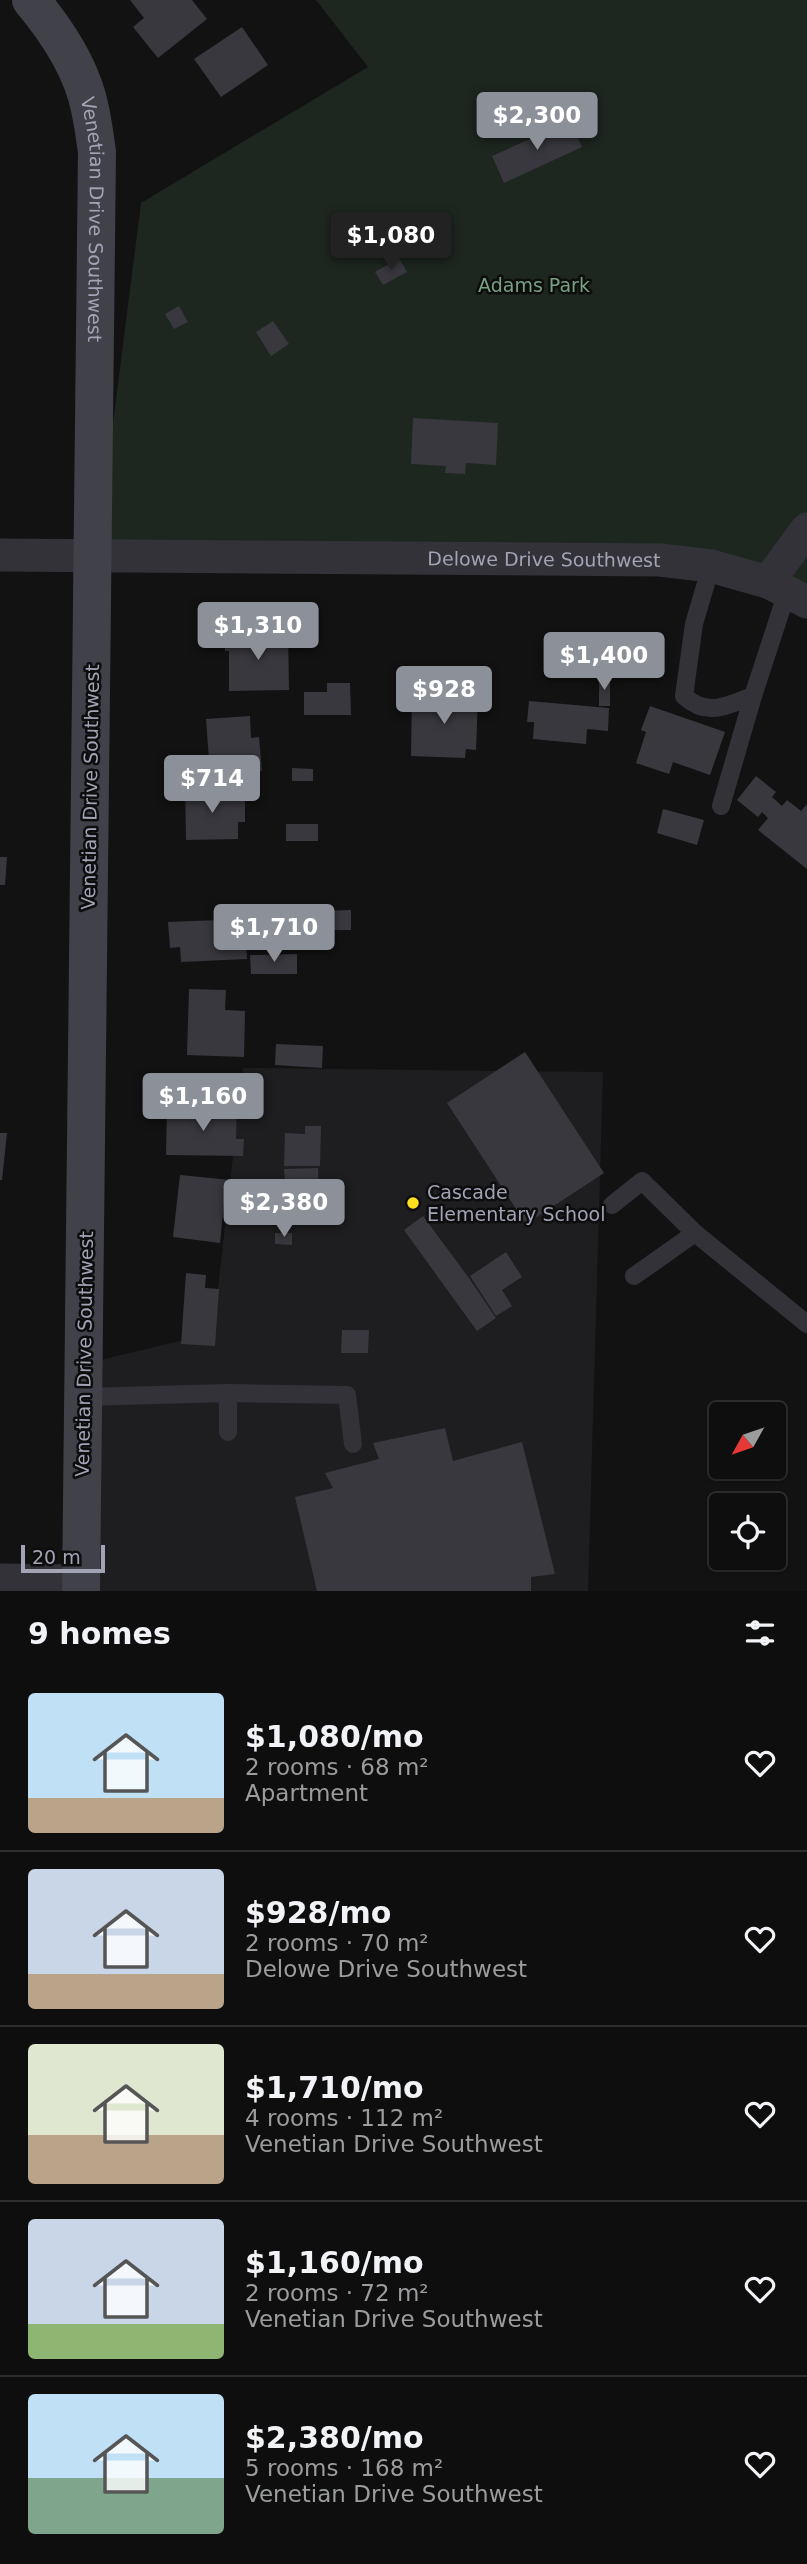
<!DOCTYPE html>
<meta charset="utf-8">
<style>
body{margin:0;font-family:"DejaVu Sans",sans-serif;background:#171717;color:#f1f3f6;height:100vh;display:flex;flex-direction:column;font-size:26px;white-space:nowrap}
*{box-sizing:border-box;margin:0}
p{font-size:23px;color:#9b9c9e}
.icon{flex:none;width:38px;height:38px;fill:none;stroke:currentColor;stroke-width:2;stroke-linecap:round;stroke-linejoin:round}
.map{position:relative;height:1591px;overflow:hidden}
.sheet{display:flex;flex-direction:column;background:#0e0e0e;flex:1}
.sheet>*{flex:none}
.needle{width:46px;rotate:230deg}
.fabs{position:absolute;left:709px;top:1402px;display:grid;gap:14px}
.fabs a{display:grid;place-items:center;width:77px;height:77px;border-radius:7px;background:#0e0e0e;box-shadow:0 2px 5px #0004,0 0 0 2px #2e2e2e;font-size:35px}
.scale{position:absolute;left:21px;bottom:18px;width:84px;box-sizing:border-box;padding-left:7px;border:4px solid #a2a4b5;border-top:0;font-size:19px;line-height:24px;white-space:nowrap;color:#a2a4b5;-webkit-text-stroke:5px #0d0d0e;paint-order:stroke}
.price{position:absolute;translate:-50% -60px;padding:0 16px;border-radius:7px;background:#8c9099;color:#fff;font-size:23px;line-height:46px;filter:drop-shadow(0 2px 4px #0008)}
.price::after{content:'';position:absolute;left:50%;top:42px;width:21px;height:16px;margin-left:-10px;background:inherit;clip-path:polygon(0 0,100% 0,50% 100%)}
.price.current{background:#222;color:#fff}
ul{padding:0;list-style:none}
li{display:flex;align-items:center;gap:21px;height:175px;padding:0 28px}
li+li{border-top:2px solid #2e2e2e}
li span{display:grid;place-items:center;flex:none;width:196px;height:140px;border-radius:7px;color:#555}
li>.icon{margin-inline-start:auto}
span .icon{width:84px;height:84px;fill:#fffc;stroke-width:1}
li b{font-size:30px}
h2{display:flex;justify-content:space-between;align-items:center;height:84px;padding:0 28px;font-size:30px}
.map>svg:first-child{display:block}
</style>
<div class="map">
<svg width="807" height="1591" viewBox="0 0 807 1591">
<rect width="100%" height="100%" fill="#121213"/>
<path fill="#1e1e20" d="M 243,1068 L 603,1072 L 588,1591 L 71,1591 L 71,1367 L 213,1333 Z"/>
<path fill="#1e2620" d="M 316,0 L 807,0 L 807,600 L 760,568 L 98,541 L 141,203 L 368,67 Z"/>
<g fill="#39383e">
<path d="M 130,0 L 192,0 L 207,19 L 158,58 L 133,27 L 144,18 Z"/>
<path d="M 242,27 L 268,65 L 221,97 L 194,59 Z"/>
<path d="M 570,121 L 582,147 L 504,183 L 492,156 Z"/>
<path d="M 399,258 L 407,272 L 383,285 L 375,272 Z"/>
<path d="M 179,306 L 188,322 L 174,329 L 165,314 Z"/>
<path d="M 273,321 L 289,344 L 271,356 L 256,332 Z"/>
<path d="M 413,418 L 498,423 L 496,465 L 466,463 L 465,474 L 445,473 L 446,466 L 411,464 Z"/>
<path d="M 288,633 L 289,690 L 229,691 L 229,651 L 225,651 L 225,634 Z"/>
<rect x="599" y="677" width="11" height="29"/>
<path d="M 327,683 L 350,683 L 351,715 L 304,715 L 304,692 L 327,692 Z"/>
<path d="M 412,695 L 478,697 L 476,750 L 466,749 L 465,758 L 411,756 Z"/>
<path d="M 529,701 L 609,708 L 608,731 L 587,729 L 586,744 L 533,739 L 534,722 L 527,722 Z"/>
<path d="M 650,706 L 725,732 L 710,775 L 673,762 L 669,774 L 636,763 L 646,732 L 641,730 Z"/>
<path d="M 250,716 L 251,738 L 259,737 L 262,771 L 210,774 L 206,719 Z"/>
<path d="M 292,768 L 313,769 L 313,781 L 292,781 Z"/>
<path d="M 756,776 L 776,792 L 772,797 L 782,806 L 787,800 L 801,811 L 807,804 L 807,869 L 758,830 L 768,818 L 762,812 L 758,817 L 737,800 Z"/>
<path d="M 204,782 L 204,797 L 245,796 L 245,822 L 238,822 L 238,839 L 186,840 L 185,783 Z"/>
<path d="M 663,809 L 704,820 L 697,845 L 657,833 Z"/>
<rect x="286" y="824" width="32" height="17"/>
<path d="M 0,857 L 7,857 L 5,885 L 0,885 Z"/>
<path d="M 351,910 L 351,930 L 319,930 L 319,911 Z"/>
<path d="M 245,919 L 247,959 L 181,962 L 180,947 L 170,948 L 168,922 Z"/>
<path d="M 297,954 L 297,974 L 251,974 L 250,955 Z"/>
<path d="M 189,989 L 226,990 L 225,1010 L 245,1011 L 244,1057 L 187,1055 Z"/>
<path d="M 276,1044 L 323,1046 L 322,1068 L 275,1065 Z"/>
<path d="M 525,1052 L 604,1173 L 526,1224 L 447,1103 Z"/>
<path d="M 167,1108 L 237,1109 L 236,1139 L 244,1139 L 243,1156 L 166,1155 Z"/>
<path d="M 305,1126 L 321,1126 L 320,1166 L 284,1166 L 285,1133 L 305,1134 Z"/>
<path d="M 0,1133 L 7,1133 L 2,1180 L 0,1180 Z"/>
<path d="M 318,1168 L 319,1195 L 286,1196 L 284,1169 Z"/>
<path d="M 180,1175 L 241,1181 L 239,1204 L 224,1203 L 220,1243 L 173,1237 Z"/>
<path d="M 423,1216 L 469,1278 L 496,1318 L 477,1331 L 404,1230 Z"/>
<path d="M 275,1233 L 292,1233 L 292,1245 L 275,1244 Z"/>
<path d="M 506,1252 L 522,1277 L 502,1290 L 512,1306 L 496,1316 L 470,1276 Z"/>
<path d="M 186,1273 L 206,1275 L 205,1288 L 219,1289 L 215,1346 L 181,1344 Z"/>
<path d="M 342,1330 L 369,1330 L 368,1353 L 341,1353 Z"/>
<path d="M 445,1428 L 453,1461 L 522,1442 L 555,1574 L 531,1577 L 531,1591 L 317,1591 L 295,1497 L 333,1488 L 325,1473 L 379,1459 L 373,1443 Z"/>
</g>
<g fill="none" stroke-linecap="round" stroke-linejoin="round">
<g stroke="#333239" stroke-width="18">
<path d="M 711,566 L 694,624 L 684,696 C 708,718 727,705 753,696"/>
<path d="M 721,806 L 753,696 L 787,592"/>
<path d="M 612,1205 L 642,1181 L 695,1233 L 807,1324"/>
<path d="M 634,1276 L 695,1233"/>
<path d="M 228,1393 L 347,1395 L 353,1444"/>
<path d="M 83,1397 L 228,1393 L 228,1432"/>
</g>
<g stroke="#333239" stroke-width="33">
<path id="s1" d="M 0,555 L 660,560 L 711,566 L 768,582 L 807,602"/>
<path d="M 768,582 L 807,529"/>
<path d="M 0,1580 L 81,1581"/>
</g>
<path stroke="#404149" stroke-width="38" id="s2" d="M 31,0 C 57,31 82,68 90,109 C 93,123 95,137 97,152 L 81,1591"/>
</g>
<circle fill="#ffe01e" stroke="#0d0d0e" stroke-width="2.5" cx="413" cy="1203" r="7"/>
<g text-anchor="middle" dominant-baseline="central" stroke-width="5" stroke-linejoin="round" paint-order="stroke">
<g font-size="19" fill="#a2a4b5" stroke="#0d0d0e">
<text stroke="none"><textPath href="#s2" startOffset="236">Venetian Drive Southwest</textPath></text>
<text stroke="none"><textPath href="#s1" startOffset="544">Delowe Drive Southwest</textPath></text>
<text transform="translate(90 787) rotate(-89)">Venetian Drive Southwest</text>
<text transform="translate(84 1354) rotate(-89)">Venetian Drive Southwest</text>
</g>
<g font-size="19" fill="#77a282" stroke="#0d0d0e">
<text x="534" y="285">Adams Park</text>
</g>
<g font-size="19" fill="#a2a4b5" stroke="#0d0d0e" text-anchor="start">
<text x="427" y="1192">Cascade<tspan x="427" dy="22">Elementary School</tspan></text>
</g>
</g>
</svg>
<div class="fabs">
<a><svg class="needle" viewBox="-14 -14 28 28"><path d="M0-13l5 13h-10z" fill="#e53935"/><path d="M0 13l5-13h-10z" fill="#9b9c9e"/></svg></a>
<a><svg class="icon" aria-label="locate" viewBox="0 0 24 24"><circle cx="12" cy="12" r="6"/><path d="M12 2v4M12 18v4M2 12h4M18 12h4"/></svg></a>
</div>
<div class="scale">20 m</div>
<b class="price" style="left:537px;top:152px">$2,300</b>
<b class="price current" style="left:391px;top:272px">$1,080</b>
<b class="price" style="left:258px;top:662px">$1,310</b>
<b class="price" style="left:604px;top:692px">$1,400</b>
<b class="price" style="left:444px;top:726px">$928</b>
<b class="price" style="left:212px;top:815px">$714</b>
<b class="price" style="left:274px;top:964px">$1,710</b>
<b class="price" style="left:203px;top:1133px">$1,160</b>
<b class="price" style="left:284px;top:1239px">$2,380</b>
</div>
<section class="sheet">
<h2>9 homes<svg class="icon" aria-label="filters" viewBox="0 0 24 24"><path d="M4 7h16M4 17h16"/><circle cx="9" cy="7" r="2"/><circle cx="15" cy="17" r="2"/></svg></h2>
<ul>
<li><span style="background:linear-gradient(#bfe0f5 75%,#b9a48a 0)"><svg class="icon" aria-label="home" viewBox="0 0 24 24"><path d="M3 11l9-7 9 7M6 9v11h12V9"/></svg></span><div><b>$1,080/mo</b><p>2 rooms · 68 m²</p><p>Apartment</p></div><svg class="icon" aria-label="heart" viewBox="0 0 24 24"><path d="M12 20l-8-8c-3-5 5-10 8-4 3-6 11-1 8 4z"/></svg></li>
<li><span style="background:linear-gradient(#c9d6e8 75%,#b9a48a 0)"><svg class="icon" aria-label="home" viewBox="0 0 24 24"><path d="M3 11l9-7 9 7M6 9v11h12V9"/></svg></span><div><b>$928/mo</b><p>2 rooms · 70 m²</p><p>Delowe Drive Southwest</p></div><svg class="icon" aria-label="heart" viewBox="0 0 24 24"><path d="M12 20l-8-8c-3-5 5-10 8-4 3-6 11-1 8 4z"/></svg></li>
<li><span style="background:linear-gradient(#dfe7d0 65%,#b9a48a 0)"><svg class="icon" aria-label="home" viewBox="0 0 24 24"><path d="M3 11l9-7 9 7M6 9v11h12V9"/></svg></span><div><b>$1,710/mo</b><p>4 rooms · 112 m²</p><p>Venetian Drive Southwest</p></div><svg class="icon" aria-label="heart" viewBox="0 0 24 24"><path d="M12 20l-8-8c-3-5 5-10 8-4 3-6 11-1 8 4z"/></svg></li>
<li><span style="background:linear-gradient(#c9d6e8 75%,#8fb573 0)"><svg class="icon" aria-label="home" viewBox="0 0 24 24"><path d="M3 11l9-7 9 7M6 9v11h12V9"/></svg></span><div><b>$1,160/mo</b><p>2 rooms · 72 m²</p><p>Venetian Drive Southwest</p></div><svg class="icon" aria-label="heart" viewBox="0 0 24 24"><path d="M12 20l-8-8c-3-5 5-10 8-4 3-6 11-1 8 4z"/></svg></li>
<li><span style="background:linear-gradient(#bfe0f5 60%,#7fa58c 0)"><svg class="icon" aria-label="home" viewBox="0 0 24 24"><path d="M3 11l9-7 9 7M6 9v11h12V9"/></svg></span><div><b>$2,380/mo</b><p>5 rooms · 168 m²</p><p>Venetian Drive Southwest</p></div><svg class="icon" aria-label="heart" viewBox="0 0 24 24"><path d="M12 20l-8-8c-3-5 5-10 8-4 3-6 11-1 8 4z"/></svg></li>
</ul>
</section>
